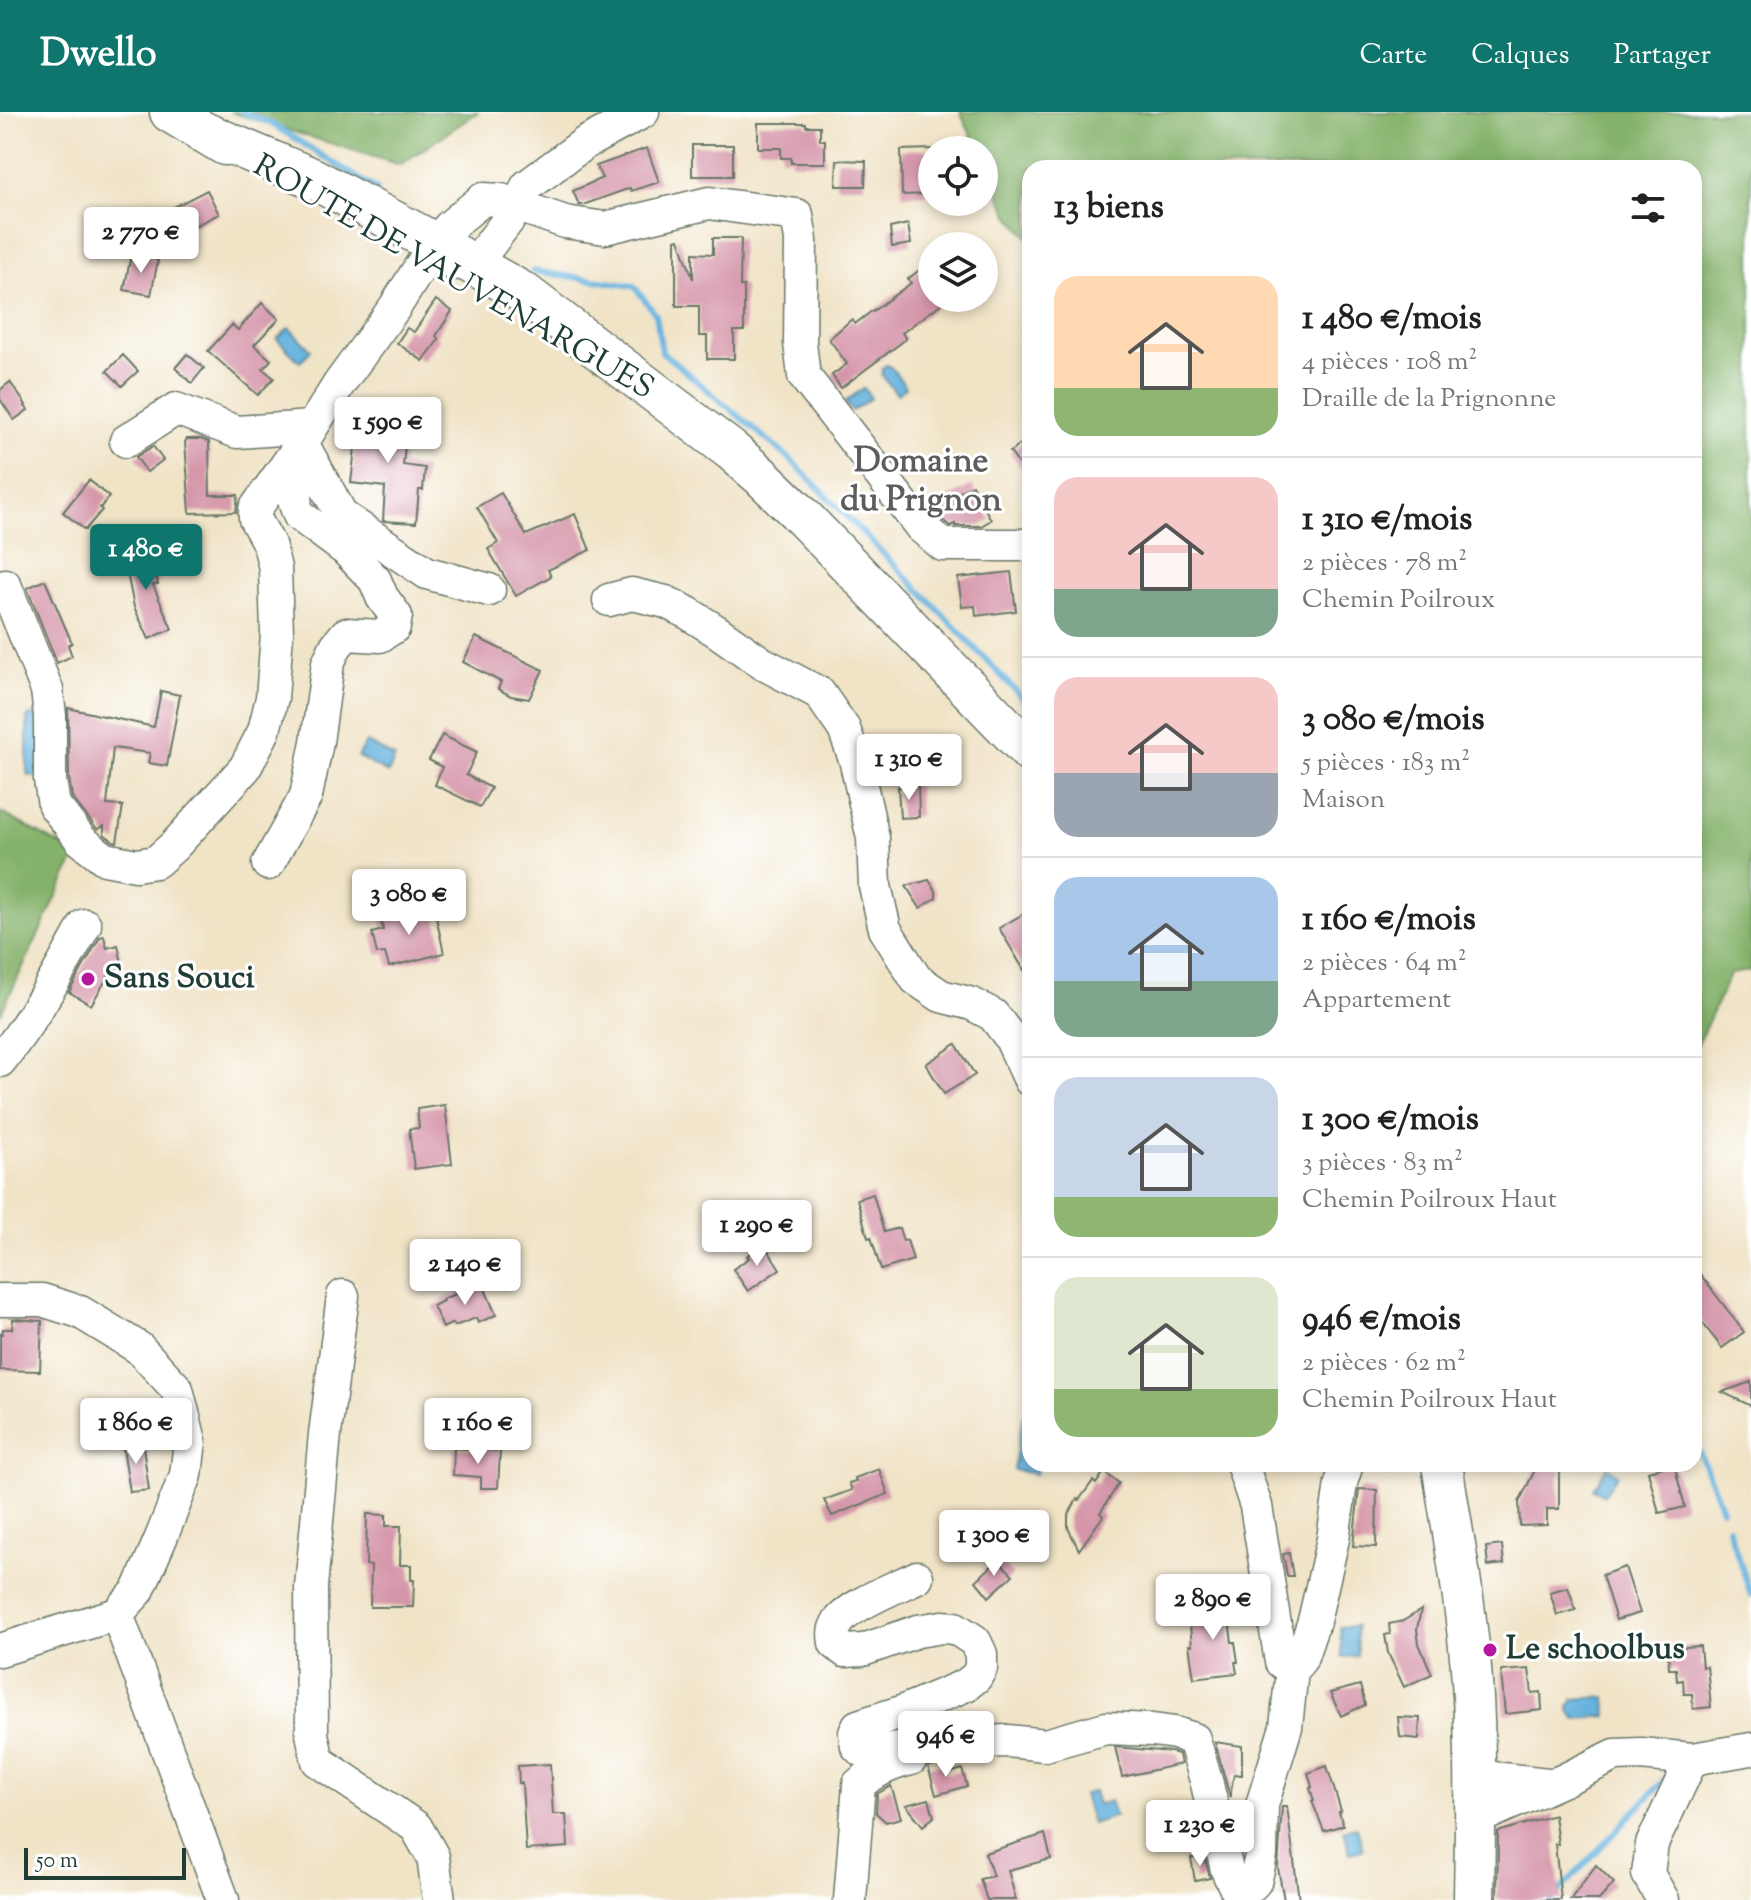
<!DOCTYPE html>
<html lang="fr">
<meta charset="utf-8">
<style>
body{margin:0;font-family:"Sorts Mill Goudy",serif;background:#f6f6f6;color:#222;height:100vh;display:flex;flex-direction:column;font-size:30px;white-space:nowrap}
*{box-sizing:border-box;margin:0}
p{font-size:26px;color:#767676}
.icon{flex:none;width:44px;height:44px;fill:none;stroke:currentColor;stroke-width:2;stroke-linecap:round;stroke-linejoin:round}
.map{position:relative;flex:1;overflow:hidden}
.panel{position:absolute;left:1022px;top:48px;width:680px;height:1312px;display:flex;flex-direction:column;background:#fff;border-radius:24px;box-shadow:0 4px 12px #0003}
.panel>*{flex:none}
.controls{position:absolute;left:918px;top:24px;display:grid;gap:16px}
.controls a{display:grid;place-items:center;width:80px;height:80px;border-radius:50%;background:#fff;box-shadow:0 4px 12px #0003;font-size:40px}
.scale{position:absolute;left:24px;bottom:20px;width:162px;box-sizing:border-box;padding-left:8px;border:4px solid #1f3d34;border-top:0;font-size:22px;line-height:28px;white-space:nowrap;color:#1f3d34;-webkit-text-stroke:6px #fff;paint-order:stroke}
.price{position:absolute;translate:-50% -68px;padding:0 18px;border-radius:8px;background:#fff;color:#222;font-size:26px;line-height:52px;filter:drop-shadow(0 2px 4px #0008)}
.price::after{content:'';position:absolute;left:50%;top:48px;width:24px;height:18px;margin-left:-12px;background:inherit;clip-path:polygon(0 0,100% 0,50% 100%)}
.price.on{background:#0f766e;color:#fff}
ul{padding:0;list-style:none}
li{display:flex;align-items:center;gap:24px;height:200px;padding:0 32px}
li+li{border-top:2px solid #e0e0e0}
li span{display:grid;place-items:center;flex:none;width:224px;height:160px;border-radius:24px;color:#555}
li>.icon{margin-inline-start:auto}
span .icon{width:96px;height:96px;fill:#fffc;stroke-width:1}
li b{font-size:34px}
h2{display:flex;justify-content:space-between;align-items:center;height:96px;padding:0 32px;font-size:34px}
header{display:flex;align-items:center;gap:48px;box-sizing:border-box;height:112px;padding:0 40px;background:#0f766e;color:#fff}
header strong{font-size:38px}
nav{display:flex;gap:44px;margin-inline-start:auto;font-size:28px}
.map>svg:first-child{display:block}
</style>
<header>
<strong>Dwello</strong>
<nav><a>Carte</a><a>Calques</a><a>Partager</a></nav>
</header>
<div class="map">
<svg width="1751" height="1788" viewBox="0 0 1751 1788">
<rect width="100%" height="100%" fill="#fff"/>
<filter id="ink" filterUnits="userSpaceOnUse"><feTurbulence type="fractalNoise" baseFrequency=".0125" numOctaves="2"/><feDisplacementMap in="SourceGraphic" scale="16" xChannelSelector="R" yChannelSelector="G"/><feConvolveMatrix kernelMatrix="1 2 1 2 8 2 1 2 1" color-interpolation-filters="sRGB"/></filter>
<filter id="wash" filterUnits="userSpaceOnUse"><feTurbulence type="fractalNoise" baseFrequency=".006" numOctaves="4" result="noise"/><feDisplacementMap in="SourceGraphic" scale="32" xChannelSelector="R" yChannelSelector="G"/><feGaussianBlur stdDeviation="1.8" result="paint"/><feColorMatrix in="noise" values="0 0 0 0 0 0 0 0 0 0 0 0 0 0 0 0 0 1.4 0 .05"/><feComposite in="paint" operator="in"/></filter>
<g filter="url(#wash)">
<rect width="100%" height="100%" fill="#f0e3c6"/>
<g fill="#84b26b" stroke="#527850" stroke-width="2">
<path d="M 230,0 L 478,0 L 400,53 Z"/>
<path d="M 960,0 L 1751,0 L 1751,859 L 1730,862 L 1694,940 L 1694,56 L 1030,56 L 1030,127 L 1009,103 L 984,51 L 984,38 L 978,38 Z"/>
<path d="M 0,700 L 77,742 L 0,903 Z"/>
</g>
<g fill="#65b2de" stroke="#427889" stroke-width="2">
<path d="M 289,216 L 311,238 L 300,250 L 277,227 Z"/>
<path d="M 886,253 L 891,255 L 906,275 L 897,282 L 881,262 L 883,260 L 882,257 Z"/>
<path d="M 864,276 L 871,286 L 852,299 L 845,290 Z"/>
<path d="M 30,603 L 43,604 L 42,663 L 28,664 L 27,660 L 27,606 Z"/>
<path d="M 366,630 L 395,646 L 388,661 L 358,645 Z"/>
<path d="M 1023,1305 L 1030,1305 L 1030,1352 L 1038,1352 L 1036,1362 L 1013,1358 Z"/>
<path d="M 1607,1355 L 1618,1362 L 1604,1383 L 1593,1377 Z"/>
<path d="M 1356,1514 L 1357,1544 L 1342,1545 L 1340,1515 Z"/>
<path d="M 1606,1585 L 1607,1604 L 1575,1607 L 1574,1604 L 1569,1599 L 1569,1594 L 1573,1590 L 1573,1587 Z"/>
<path d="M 1094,1679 L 1098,1693 L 1110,1689 L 1115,1704 L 1092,1712 L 1083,1683 Z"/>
<path d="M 1357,1715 L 1363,1738 L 1350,1741 L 1344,1718 Z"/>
</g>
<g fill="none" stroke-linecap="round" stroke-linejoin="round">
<g stroke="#65b2de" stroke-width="6">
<path d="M 242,0 L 270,11 L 377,78"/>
<path d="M 533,159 L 634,174 L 656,203 L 662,240 L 790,347 L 931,490 L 1030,594"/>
<path d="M 1694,1327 L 1722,1397"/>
<path d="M 1728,1415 L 1751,1483"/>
<path d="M 1551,1788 L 1670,1662"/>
</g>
</g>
<g id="blocks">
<g fill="#d596aa">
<path d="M 758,11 L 806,11 L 806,14 L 820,14 L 820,28 L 825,28 L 825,51 L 791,51 L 791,46 L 781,46 L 781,36 L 758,36 Z"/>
<rect x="692" y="33" width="41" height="31"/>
<path d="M 647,36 L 659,70 L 631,79 L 630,76 L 583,93 L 579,93 L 573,79 L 602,66 L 596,54 Z"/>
<path d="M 932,37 L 932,82 L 902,83 L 901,38 Z"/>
<path d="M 837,48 L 866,49 L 865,74 L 836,74 Z"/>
<path d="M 207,78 L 219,102 L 180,121 L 168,98 Z"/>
<path d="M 908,112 L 911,132 L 892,135 L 890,116 Z"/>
<path d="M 713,126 L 741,126 L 740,174 L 744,174 L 744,219 L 734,219 L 734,247 L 707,247 L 707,224 L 699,224 L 699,194 L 676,194 L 676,128 L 679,127 L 693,167 L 693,141 L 713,142 Z"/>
<path d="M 131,143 L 158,148 L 151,183 L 124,178 Z"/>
<path d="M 932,148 L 932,186 L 949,186 L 902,221 L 906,227 L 841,276 L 832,263 L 847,252 L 829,227 L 852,207 L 855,212 L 873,198 L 873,199 L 911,171 L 908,167 Z"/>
<path d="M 436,188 L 452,199 L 436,224 L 439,227 L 423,249 L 397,231 L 407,216 L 414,220 Z"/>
<path d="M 262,191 L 279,207 L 254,233 L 271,248 L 263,257 L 274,266 L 258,283 L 208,239 L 232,213 L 238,218 Z"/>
<path d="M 187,242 L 204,256 L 192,271 L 175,256 Z"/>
<path d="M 123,243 L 138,259 L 122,274 L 107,259 Z"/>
<path d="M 10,270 L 26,293 L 25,294 L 28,298 L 14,308 L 0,287 L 0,278 Z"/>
<path d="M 359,301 L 408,306 L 403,353 L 425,356 L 423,378 L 419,378 L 416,411 L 383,409 L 385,375 L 351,371 Z"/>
<path d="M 1030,325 L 1030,368 L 1010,340 Z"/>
<path d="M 187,327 L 201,327 L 209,330 L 210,383 L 238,383 L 236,400 L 190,401 L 185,330 Z"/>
<path d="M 153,334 L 163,348 L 147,360 L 136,345 Z"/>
<path d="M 89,368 L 109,385 L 100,396 L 102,398 L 85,418 L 63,400 Z"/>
<path d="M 972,373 L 991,408 L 981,414 L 955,414 L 955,412 L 950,414 L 936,403 L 932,395 Z"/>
<path d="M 501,381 L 526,423 L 575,402 L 590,438 L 548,458 L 551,464 L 516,484 L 488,437 L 498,431 L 477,395 Z"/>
<path d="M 148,436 L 150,447 L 153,447 L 158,472 L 153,473 L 172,517 L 149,527 L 134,495 L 123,441 Z"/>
<path d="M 1011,460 L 1016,499 L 976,504 L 975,494 L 962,495 L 958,466 Z"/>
<path d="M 45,468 L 72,531 L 68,533 L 72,544 L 57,551 L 27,476 Z"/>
<path d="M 476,525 L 543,558 L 529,587 L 511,584 L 498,577 L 501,570 L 463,550 Z"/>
<path d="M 161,579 L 180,583 L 167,654 L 148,651 L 150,641 L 113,636 L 107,693 L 123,694 L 117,730 L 113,729 L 104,722 L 104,714 L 98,717 L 95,715 L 72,685 L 69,666 L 68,596 L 154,615 Z"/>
<path d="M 442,623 L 477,640 L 466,663 L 491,676 L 480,695 L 435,673 L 442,655 L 429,648 Z"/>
<path d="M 918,673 L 919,705 L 900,706 L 898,675 Z"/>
<path d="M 929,768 L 936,779 L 936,786 L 920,796 L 906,774 Z"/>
<path d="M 434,796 L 444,841 L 389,855 L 385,841 L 377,842 L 372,821 L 383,818 L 381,807 Z"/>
<path d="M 1030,798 L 1030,868 L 999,816 Z"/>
<path d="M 104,824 L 107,836 L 118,833 L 123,855 L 112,858 L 91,893 L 69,880 L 100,825 Z"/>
<path d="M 956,932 L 975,963 L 944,982 L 926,952 Z"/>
<path d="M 445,993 L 452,1052 L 414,1057 L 409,1017 L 419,1016 L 417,997 Z"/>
<path d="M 873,1082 L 884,1120 L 899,1116 L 903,1129 L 907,1128 L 913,1148 L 881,1158 L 871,1125 L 868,1126 L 857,1087 Z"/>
<path d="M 764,1132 L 780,1157 L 748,1179 L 733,1157 L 749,1146 L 747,1144 Z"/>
<path d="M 1694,1154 L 1744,1220 L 1722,1236 L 1694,1200 Z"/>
<path d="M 483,1172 L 496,1203 L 478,1211 L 476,1206 L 455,1214 L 453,1211 L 443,1216 L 433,1194 L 443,1189 L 442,1187 Z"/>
<path d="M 13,1207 L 42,1209 L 40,1259 L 0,1258 L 0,1222 L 2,1222 L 3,1217 L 12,1217 Z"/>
<path d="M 1751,1270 L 1751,1294 L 1722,1280 Z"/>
<path d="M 142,1327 L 149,1378 L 130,1380 L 122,1330 Z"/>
<path d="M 454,1336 L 500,1339 L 498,1376 L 481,1376 L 481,1365 L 453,1363 Z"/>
<path d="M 1538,1352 L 1563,1352 L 1559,1365 L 1559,1397 L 1547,1397 L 1547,1413 L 1520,1414 L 1519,1390 Z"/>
<path d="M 1674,1352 L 1685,1395 L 1659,1401 L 1648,1359 Z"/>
<path d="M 879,1357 L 888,1382 L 832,1404 L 824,1388 L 852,1378 L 849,1371 L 856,1369 L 855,1366 Z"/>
<path d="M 1104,1360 L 1119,1371 L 1100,1401 L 1103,1404 L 1079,1438 L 1068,1416 L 1068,1404 L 1077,1387 L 1079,1388 L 1093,1369 L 1096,1372 Z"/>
<path d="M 1359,1377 L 1377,1378 L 1376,1435 L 1353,1434 Z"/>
<path d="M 367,1402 L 386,1403 L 386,1414 L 401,1414 L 400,1453 L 411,1453 L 411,1468 L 414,1468 L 413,1495 L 370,1495 L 371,1454 L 366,1453 Z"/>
<path d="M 1502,1433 L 1504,1452 L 1488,1454 L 1486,1435 Z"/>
<path d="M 1289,1441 L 1293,1464 L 1287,1464 L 1283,1442 Z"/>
<path d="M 998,1448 L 1013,1463 L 989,1485 L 976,1469 Z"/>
<path d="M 1625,1455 L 1640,1501 L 1616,1508 L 1602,1463 Z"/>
<path d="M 1568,1475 L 1576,1498 L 1557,1503 L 1550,1480 Z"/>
<path d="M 1226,1487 L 1232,1530 L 1235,1530 L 1238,1550 L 1235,1550 L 1237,1561 L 1194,1566 L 1189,1533 L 1192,1533 L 1190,1514 L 1192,1514 L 1191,1501 L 1208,1499 L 1206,1490 Z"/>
<path d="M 1421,1498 L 1417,1517 L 1419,1532 L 1432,1562 L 1404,1575 L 1388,1541 L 1385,1523 L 1390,1522 L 1389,1512 L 1403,1509 Z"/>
<path d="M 1700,1534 L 1702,1555 L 1707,1554 L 1711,1595 L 1693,1597 L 1692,1582 L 1684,1582 L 1683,1568 L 1677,1569 L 1676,1557 L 1669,1557 L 1668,1536 Z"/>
<path d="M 1529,1557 L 1532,1581 L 1541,1580 L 1542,1598 L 1505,1602 L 1501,1559 Z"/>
<path d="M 1360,1573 L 1365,1593 L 1341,1604 L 1330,1581 Z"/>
<path d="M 1398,1605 L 1420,1606 L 1419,1627 L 1400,1625 Z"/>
<path d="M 1215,1630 L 1242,1634 L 1242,1663 L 1234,1662 L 1230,1685 Z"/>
<path d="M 1115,1635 L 1171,1640 L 1179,1642 L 1181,1652 L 1122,1665 Z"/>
<path d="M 550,1652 L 553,1702 L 566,1702 L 568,1735 L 526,1738 L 522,1671 L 519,1671 L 518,1654 Z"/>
<path d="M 943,1652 L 947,1662 L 962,1657 L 967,1674 L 936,1683 L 928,1654 Z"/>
<path d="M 1327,1654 L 1341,1699 L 1339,1700 L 1343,1713 L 1324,1719 L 1312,1689 L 1314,1689 L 1310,1676 L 1312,1675 L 1308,1661 Z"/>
<path d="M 891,1674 L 901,1706 L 886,1710 L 876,1701 L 877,1682 Z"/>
<path d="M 929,1687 L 934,1705 L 923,1714 L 906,1693 Z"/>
<path d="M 1282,1694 L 1287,1694 L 1299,1788 L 1284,1788 L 1278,1756 Z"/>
<path d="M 1554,1703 L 1558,1732 L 1555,1732 L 1561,1788 L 1497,1788 L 1498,1720 Z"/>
<path d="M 1045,1722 L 1051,1747 L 1008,1758 L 1016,1788 L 987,1788 L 980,1767 L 993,1764 L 985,1741 Z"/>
<path d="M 1204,1743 L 1210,1766 L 1195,1769 L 1191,1746 L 1199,1746 L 1199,1744 Z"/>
<path d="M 1596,1753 L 1614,1771 L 1599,1788 L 1570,1788 Z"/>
</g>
</g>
</g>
<g filter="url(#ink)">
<use href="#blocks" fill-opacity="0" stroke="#687767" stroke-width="2"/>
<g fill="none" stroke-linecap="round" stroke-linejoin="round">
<g stroke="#687767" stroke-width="35">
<g id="minor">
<path d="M 451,151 L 474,153 L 519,94 L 527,74 L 585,31 L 643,0"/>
<path d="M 126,329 L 176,297 L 237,320 L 311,315"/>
<path d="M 5,473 L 47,578 L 50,604 L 50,668 L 54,693 L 81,728 L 105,747 L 136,753 L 156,750 L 174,734 L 245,656 L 264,619 L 272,586 L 277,522 L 275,456 L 269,432 L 255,407 L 255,397 L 302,331"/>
<path d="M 489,478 L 427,461 L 342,404 L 302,331 L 339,272 L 395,195 L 435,131 L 450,114 L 483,87 L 501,88 L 565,110 L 605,116 L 709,91 L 797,103 L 801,128 L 800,231 L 804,264 L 921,415 L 943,433 L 1030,433"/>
<path d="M 609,488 L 632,482 L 666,490 L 688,501 L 718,520 L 762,551 L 819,581 L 844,617 L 855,647 L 873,726 L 875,774 L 885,817 L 916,867 L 941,884 L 972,892 L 993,903 L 1010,925 L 1030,968"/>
<path d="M 268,752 L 306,684 L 317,630 L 328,551 L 336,534 L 346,522 L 380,524 L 394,515 L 396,504 L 382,485 L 375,468 L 346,438 L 299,403 L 295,392 L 298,371 L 307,341"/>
<path d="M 0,949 C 34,907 59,860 85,813"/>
<path d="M 343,1184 L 325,1322 L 311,1475 L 312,1622 L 318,1649 L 416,1715 L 433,1745 L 439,1788"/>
<path d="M 0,1188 L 42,1188 L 80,1200 L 139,1236 L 177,1277 L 190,1329 L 186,1363 L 161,1426 L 138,1479 L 117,1502 L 0,1538"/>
<path d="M 1242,1352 L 1256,1394 L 1281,1550 L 1292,1558 L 1301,1547 L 1314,1509 L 1333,1427 L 1341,1371 L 1347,1352"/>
<path d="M 917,1465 C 897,1475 847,1494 837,1512 C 833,1519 834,1524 835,1531 L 845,1539 L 863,1538 L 918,1519 L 942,1515 L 955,1516 L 975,1529 L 981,1542 L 981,1556 L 976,1565 L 966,1573 L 904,1599 L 858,1614 L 855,1621 L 857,1634 L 861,1638 L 869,1640 L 913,1634 L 930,1635 L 952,1631 L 1008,1629 L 1045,1633 L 1106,1616 L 1153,1618 L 1175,1621 L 1194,1627 L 1207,1672 L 1227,1758 L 1235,1775 L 1249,1776 L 1255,1770 L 1258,1758 L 1261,1743 L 1262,1693 L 1286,1615 L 1292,1558"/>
<path d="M 117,1502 L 223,1788"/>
<path d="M 1475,1664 L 1548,1672"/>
<path d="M 1476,1707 L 1566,1667 L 1615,1643 L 1641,1642 L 1692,1647 L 1751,1637"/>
<path d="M 850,1788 L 859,1672 C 875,1659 891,1651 911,1647"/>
<path d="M 1663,1788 L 1648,1762 L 1652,1732 L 1692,1647"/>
</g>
</g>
<g stroke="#687767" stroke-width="43">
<g id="major">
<path d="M 170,0 L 225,33"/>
<path d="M 201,19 L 312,66 L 435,131 L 524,181 L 732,339 L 762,365 L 800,402 L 1030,640"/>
<path d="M 1442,1352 C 1453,1424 1467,1496 1472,1569 C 1477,1642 1475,1715 1474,1788"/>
</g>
</g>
<use href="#minor" stroke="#fff" stroke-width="32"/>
<use href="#major" stroke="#fff" stroke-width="40"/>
</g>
</g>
<g fill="#b5179e" stroke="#fff" stroke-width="3">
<circle cx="88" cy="867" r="8"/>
<circle cx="1490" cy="1538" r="8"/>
</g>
<g text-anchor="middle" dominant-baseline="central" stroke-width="6" stroke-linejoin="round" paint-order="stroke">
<g font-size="32" fill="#1f3d34" stroke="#fff">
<text transform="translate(453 166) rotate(30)">ROUTE DE VAUVENARGUES</text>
</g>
<g font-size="32" font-weight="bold" fill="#1f3d34" stroke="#fff" text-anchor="start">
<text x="104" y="867">Sans Souci</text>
<text x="1506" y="1538">Le schoolbus</text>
</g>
<g font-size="34" font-weight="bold" fill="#5f5c5d" stroke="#fff">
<text x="921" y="350">Domaine<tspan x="921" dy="39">du Prignon</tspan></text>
</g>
</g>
</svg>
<div class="controls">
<a><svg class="icon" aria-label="locate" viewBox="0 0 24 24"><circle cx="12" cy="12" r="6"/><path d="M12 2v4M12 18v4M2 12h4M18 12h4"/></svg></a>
<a><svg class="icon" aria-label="layers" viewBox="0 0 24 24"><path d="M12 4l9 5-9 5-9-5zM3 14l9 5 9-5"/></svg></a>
</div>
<div class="scale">50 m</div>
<b class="price" style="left:141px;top:163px">2 770 €</b>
<b class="price" style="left:388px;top:353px">1 590 €</b>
<b class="price on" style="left:146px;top:480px">1 480 €</b>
<b class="price" style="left:909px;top:690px">1 310 €</b>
<b class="price" style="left:409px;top:825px">3 080 €</b>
<b class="price" style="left:757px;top:1156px">1 290 €</b>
<b class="price" style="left:465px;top:1195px">2 140 €</b>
<b class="price" style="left:136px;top:1354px">1 860 €</b>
<b class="price" style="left:478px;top:1354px">1 160 €</b>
<b class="price" style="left:994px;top:1466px">1 300 €</b>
<b class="price" style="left:1213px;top:1530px">2 890 €</b>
<b class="price" style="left:946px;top:1667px">946 €</b>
<b class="price" style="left:1200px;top:1756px">1 230 €</b>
<section class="panel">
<h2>13 biens<svg class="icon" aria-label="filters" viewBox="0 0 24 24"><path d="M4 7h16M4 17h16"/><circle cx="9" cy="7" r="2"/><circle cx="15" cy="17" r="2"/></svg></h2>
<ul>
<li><span style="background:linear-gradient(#ffd9b3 70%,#8fb573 0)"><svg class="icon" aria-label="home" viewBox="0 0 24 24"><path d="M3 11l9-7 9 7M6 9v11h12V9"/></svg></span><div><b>1 480 €/mois</b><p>4 pièces · 108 m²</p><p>Draille de la Prignonne</p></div></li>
<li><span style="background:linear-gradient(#f6c9c9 70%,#7fa58c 0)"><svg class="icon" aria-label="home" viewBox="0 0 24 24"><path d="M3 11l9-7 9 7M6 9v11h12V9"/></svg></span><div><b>1 310 €/mois</b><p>2 pièces · 78 m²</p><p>Chemin Poilroux</p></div></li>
<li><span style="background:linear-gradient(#f6c9c9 60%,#9aa5b1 0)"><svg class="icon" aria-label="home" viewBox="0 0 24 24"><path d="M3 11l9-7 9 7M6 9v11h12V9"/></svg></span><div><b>3 080 €/mois</b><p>5 pièces · 183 m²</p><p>Maison</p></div></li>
<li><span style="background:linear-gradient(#a9c7e8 65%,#7fa58c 0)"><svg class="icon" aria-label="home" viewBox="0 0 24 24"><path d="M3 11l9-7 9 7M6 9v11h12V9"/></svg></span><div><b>1 160 €/mois</b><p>2 pièces · 64 m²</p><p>Appartement</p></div></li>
<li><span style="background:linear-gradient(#c9d6e8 75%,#8fb573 0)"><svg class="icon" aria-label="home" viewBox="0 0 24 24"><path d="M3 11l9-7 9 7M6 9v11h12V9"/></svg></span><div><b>1 300 €/mois</b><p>3 pièces · 83 m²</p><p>Chemin Poilroux Haut</p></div></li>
<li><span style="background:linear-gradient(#dfe7d0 70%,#8fb573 0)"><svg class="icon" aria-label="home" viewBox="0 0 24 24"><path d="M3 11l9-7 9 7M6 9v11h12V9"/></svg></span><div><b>946 €/mois</b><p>2 pièces · 62 m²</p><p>Chemin Poilroux Haut</p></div></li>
</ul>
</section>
</div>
